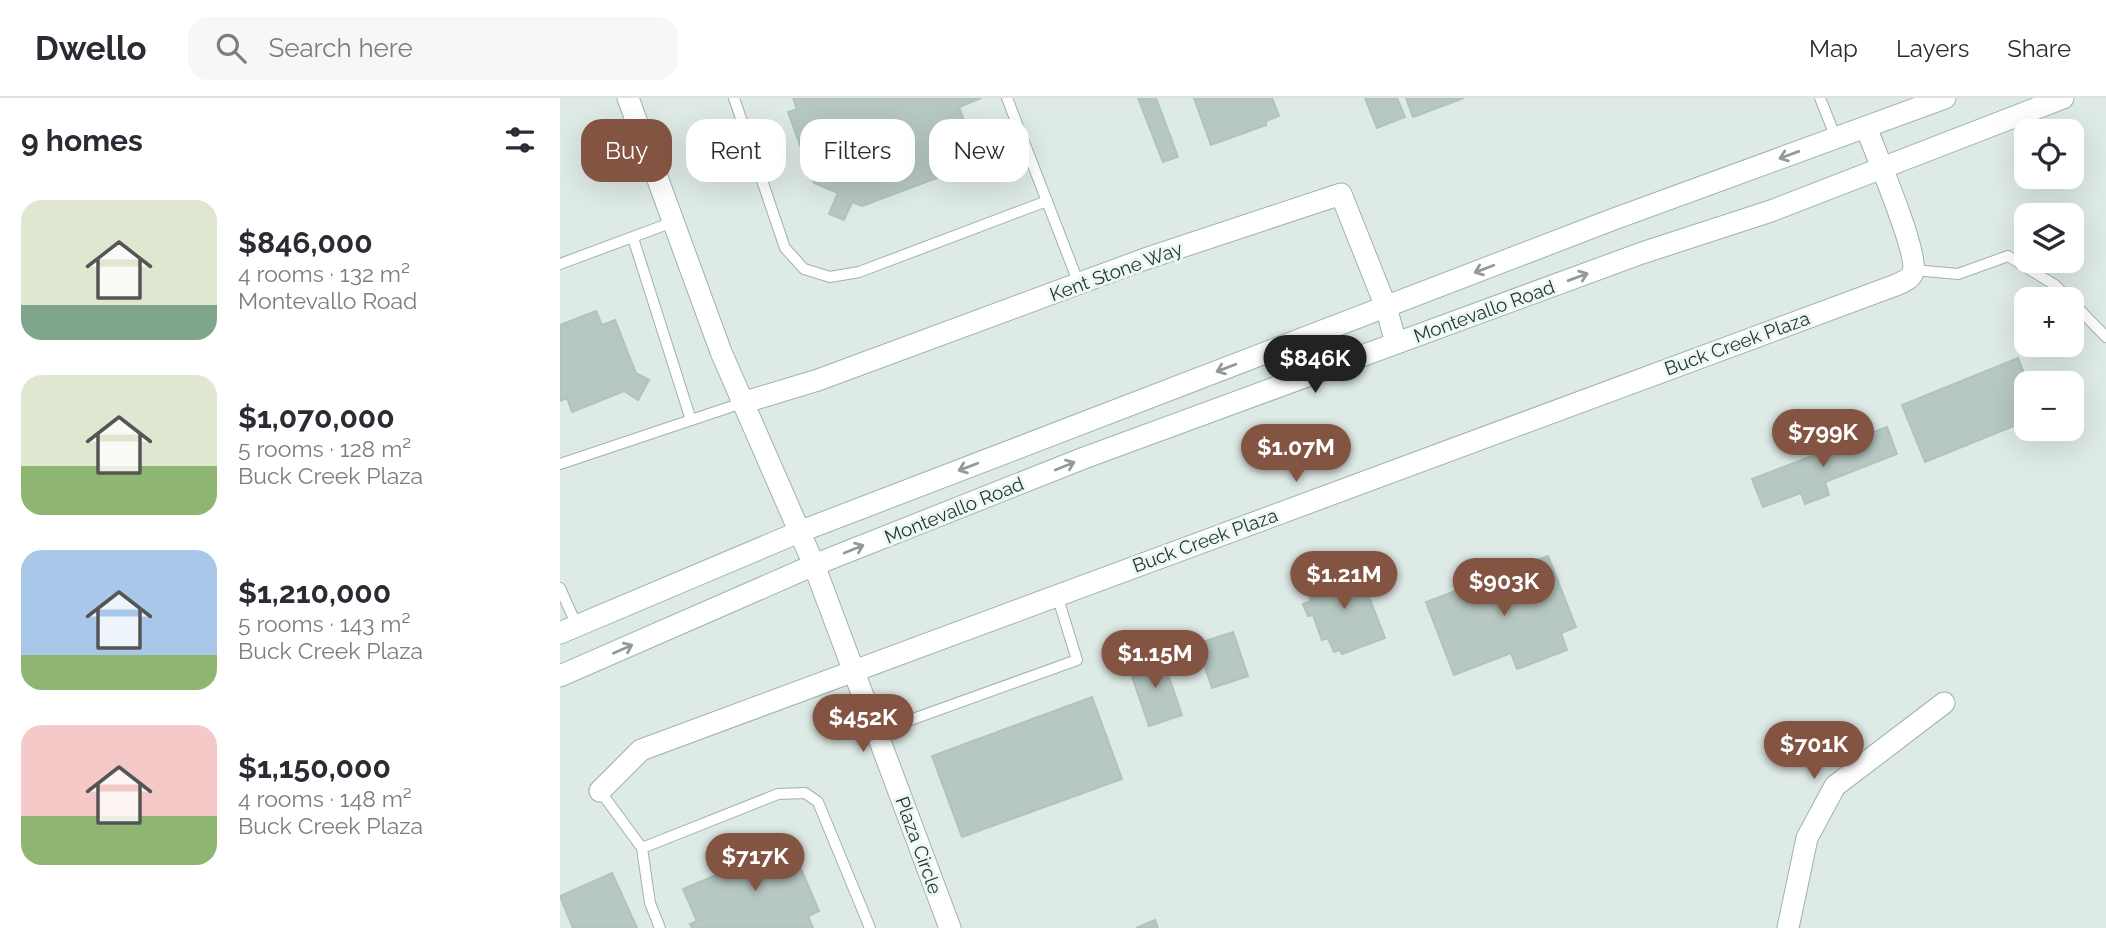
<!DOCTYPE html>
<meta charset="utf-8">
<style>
body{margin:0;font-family:Raleway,sans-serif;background:#f7f7f7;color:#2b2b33;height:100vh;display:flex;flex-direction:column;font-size:26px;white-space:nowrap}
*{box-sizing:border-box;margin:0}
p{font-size:23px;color:#7c7c81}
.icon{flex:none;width:38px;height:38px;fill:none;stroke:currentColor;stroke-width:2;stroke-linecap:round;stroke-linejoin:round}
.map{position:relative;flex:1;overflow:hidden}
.panel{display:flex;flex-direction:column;background:#fff;width:560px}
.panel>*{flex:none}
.top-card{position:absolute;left:21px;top:21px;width:665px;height:63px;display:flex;gap:14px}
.buttons{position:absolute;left:1454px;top:21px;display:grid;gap:14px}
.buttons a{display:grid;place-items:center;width:70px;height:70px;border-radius:14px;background:#fff;box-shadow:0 7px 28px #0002;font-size:35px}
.price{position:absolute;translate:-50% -60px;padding:0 16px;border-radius:24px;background:#845443;color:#fff;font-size:23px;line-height:46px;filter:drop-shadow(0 2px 4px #0008)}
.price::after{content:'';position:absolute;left:50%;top:42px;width:21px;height:16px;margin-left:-10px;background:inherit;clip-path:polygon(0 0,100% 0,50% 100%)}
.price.on{background:#222;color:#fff}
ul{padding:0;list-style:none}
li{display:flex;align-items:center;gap:21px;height:175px;padding:0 21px}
li span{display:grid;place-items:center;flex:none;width:196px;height:140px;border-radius:21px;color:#555}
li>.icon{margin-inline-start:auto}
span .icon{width:84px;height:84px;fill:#fffc;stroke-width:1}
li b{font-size:30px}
h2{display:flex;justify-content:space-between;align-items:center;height:84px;padding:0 21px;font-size:30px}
.pill{padding:0 24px;border-radius:21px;background:#fff;box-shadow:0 7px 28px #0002;font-size:24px;line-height:63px}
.pill.on{background:#845443;color:#fff}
header{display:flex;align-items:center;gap:42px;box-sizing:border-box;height:98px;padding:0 35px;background:#fff;border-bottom:2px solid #e1e1e2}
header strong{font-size:33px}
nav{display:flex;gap:38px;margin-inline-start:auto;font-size:24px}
.search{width:490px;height:63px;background:#f7f7f7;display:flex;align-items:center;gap:18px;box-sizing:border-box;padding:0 24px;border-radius:21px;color:#7c7c81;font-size:26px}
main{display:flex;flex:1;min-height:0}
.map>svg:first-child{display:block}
</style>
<header>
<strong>Dwello</strong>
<div class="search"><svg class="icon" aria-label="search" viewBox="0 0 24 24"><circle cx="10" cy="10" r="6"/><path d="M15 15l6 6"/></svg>Search here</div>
<nav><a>Map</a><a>Layers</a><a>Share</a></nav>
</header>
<main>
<section class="panel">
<h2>9 homes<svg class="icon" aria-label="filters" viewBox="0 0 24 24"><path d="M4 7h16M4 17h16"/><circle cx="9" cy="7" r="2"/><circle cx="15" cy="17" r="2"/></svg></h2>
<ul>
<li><span style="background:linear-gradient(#dfe7d0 75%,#7fa58c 0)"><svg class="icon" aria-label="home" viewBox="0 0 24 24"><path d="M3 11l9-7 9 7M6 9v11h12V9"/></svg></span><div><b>$846,000</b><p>4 rooms · 132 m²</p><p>Montevallo Road</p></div></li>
<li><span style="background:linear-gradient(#dfe7d0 65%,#8fb573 0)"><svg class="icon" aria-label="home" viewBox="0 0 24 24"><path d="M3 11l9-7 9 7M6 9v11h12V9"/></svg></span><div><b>$1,070,000</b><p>5 rooms · 128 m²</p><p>Buck Creek Plaza</p></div></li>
<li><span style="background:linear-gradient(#a9c7e8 75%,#8fb573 0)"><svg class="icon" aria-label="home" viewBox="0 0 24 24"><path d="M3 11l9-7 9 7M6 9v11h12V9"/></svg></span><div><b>$1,210,000</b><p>5 rooms · 143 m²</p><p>Buck Creek Plaza</p></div></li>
<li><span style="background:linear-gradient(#f6c9c9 65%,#8fb573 0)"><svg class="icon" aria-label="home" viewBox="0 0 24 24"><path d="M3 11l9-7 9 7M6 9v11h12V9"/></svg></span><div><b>$1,150,000</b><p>4 rooms · 148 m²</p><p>Buck Creek Plaza</p></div></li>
</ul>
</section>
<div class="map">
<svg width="1546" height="830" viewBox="0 0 1546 830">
<rect width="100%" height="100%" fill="#deeae5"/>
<g fill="#b7c7c2" stroke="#b1c3bd" stroke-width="2">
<path d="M 233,0 L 421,0 L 399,9 L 420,64 L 302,108 L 292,104 L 284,122 L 269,116 L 278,95 L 254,85 L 228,14 L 237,11 Z"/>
<path d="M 578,0 L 596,0 L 618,59 L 603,64 Z"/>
<path d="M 634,0 L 712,0 L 719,18 L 706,23 L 706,27 L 651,47 Z"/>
<path d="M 805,0 L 837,0 L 845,19 L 817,30 Z"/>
<path d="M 846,0 L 904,0 L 853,19 Z"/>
<path d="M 36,213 L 42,227 L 55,222 L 76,275 L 89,282 L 78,302 L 64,293 L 12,314 L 7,300 L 0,303 L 0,227 Z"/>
<path d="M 1458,260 L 1468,285 L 1466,323 L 1365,364 L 1342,307 Z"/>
<path d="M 1327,329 L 1337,356 L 1265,384 L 1269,397 L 1245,406 L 1241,395 L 1203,409 L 1192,381 Z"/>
<path d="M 988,458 L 1016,529 L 1001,535 L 1007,552 L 957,571 L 951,555 L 894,577 L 866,504 Z"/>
<path d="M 797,468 L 825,540 L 782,556 L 780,552 L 774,554 L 768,540 L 762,542 L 753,517 L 748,518 L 743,506 L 751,503 L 746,487 Z"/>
<path d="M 673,534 L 688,578 L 652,590 L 637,546 Z"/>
<path d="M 601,556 L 622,617 L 589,628 L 568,567 Z"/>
<path d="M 532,599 L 562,681 L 402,739 L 372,658 Z"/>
<path d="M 228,740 L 259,813 L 248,818 L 253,830 L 132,830 L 130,826 L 137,823 L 123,791 L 161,775 L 158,770 Z"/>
<path d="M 52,775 L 77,830 L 13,830 L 0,798 Z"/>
<path d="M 595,822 L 598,830 L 576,830 Z"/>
</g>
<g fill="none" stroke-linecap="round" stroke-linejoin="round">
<g stroke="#a1b1ac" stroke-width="12">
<g id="service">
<path d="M 174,0 L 225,150 L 244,171 L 270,179 L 299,174 L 487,103"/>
<path d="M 447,0 L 519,186"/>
<path d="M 1260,0 L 1276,40"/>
<path d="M 73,140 L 131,322"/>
<path d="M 0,166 L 113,124"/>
<path d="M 1354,172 L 1398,176 L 1448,158 L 1495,187 L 1509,201"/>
<path d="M 1512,204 L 1546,239"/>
<path d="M 0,366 L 182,305"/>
<path d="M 0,490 L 17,528"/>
<path d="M 317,634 L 517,562 L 497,497"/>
<path d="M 40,693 L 82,750 L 90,805 L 100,830"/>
<path d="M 82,750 L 218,696 L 245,695 L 258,704 L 310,830"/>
</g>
</g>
<g stroke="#a1b1ac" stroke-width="23">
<g id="minor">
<path d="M 68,0 L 161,254 L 254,467 L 390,830"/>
<path d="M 182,305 L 258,282 L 585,161 L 781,96 L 826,209 L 836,245"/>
<path d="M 40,693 L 81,652 L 1336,187 C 1343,184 1351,181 1353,174 C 1359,155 1315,54 1306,29"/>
<path d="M 1228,830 L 1247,740 L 1275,688 L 1384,605"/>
</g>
</g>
<g stroke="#9eb5ae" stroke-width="23">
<g id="secondary">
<path d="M 0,535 L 239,434 L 1054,121 L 1385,0"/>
<path d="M 0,578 L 254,467 L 524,360 L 1082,155 L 1211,113 L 1503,0"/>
</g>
</g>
<use href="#service" stroke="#fff" stroke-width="10"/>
<use href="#minor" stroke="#fff" stroke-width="21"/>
<use href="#secondary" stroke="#fff" stroke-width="21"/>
</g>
<defs><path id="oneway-shaft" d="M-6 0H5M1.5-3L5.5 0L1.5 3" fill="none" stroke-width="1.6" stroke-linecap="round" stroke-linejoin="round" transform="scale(1.75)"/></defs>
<g stroke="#909c9a">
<use href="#oneway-shaft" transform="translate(1229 57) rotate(160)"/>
<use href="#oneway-shaft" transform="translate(924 171) rotate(159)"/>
<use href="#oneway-shaft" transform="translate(1018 179) rotate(-20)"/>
<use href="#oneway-shaft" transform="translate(666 270) rotate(159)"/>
<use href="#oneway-shaft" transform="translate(505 368) rotate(-22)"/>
<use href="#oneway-shaft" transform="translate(408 369) rotate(159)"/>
<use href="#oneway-shaft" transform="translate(294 451) rotate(-22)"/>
<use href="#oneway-shaft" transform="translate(63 551) rotate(-24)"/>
</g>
<g text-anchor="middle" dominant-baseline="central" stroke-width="6" stroke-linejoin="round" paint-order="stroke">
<g font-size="19" fill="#203934" stroke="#eff7f3">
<text transform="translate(556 173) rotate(-20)">Kent Stone Way</text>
<text transform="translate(924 213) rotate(-20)">Montevallo Road</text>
<text transform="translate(1177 245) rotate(-20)">Buck Creek Plaza</text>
<text transform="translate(394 412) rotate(-22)">Montevallo Road</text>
<text transform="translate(645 442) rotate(-20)">Buck Creek Plaza</text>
<text transform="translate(359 747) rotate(70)">Plaza Circle</text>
</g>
</g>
</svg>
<div class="buttons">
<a><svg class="icon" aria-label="locate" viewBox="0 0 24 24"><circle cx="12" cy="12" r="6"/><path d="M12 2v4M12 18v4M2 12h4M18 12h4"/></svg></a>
<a><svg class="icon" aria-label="layers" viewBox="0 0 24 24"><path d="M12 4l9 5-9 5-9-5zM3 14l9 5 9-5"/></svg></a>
<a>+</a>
<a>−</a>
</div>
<b class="price on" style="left:755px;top:297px">$846K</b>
<b class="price" style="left:1263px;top:371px">$799K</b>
<b class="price" style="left:736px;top:386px">$1.07M</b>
<b class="price" style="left:784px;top:513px">$1.21M</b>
<b class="price" style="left:944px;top:520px">$903K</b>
<b class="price" style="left:595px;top:592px">$1.15M</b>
<b class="price" style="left:303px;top:656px">$452K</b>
<b class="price" style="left:1254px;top:683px">$701K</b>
<b class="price" style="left:195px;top:795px">$717K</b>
<div class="top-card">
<a class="pill on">Buy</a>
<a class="pill">Rent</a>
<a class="pill">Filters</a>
<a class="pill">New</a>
</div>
</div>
</main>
